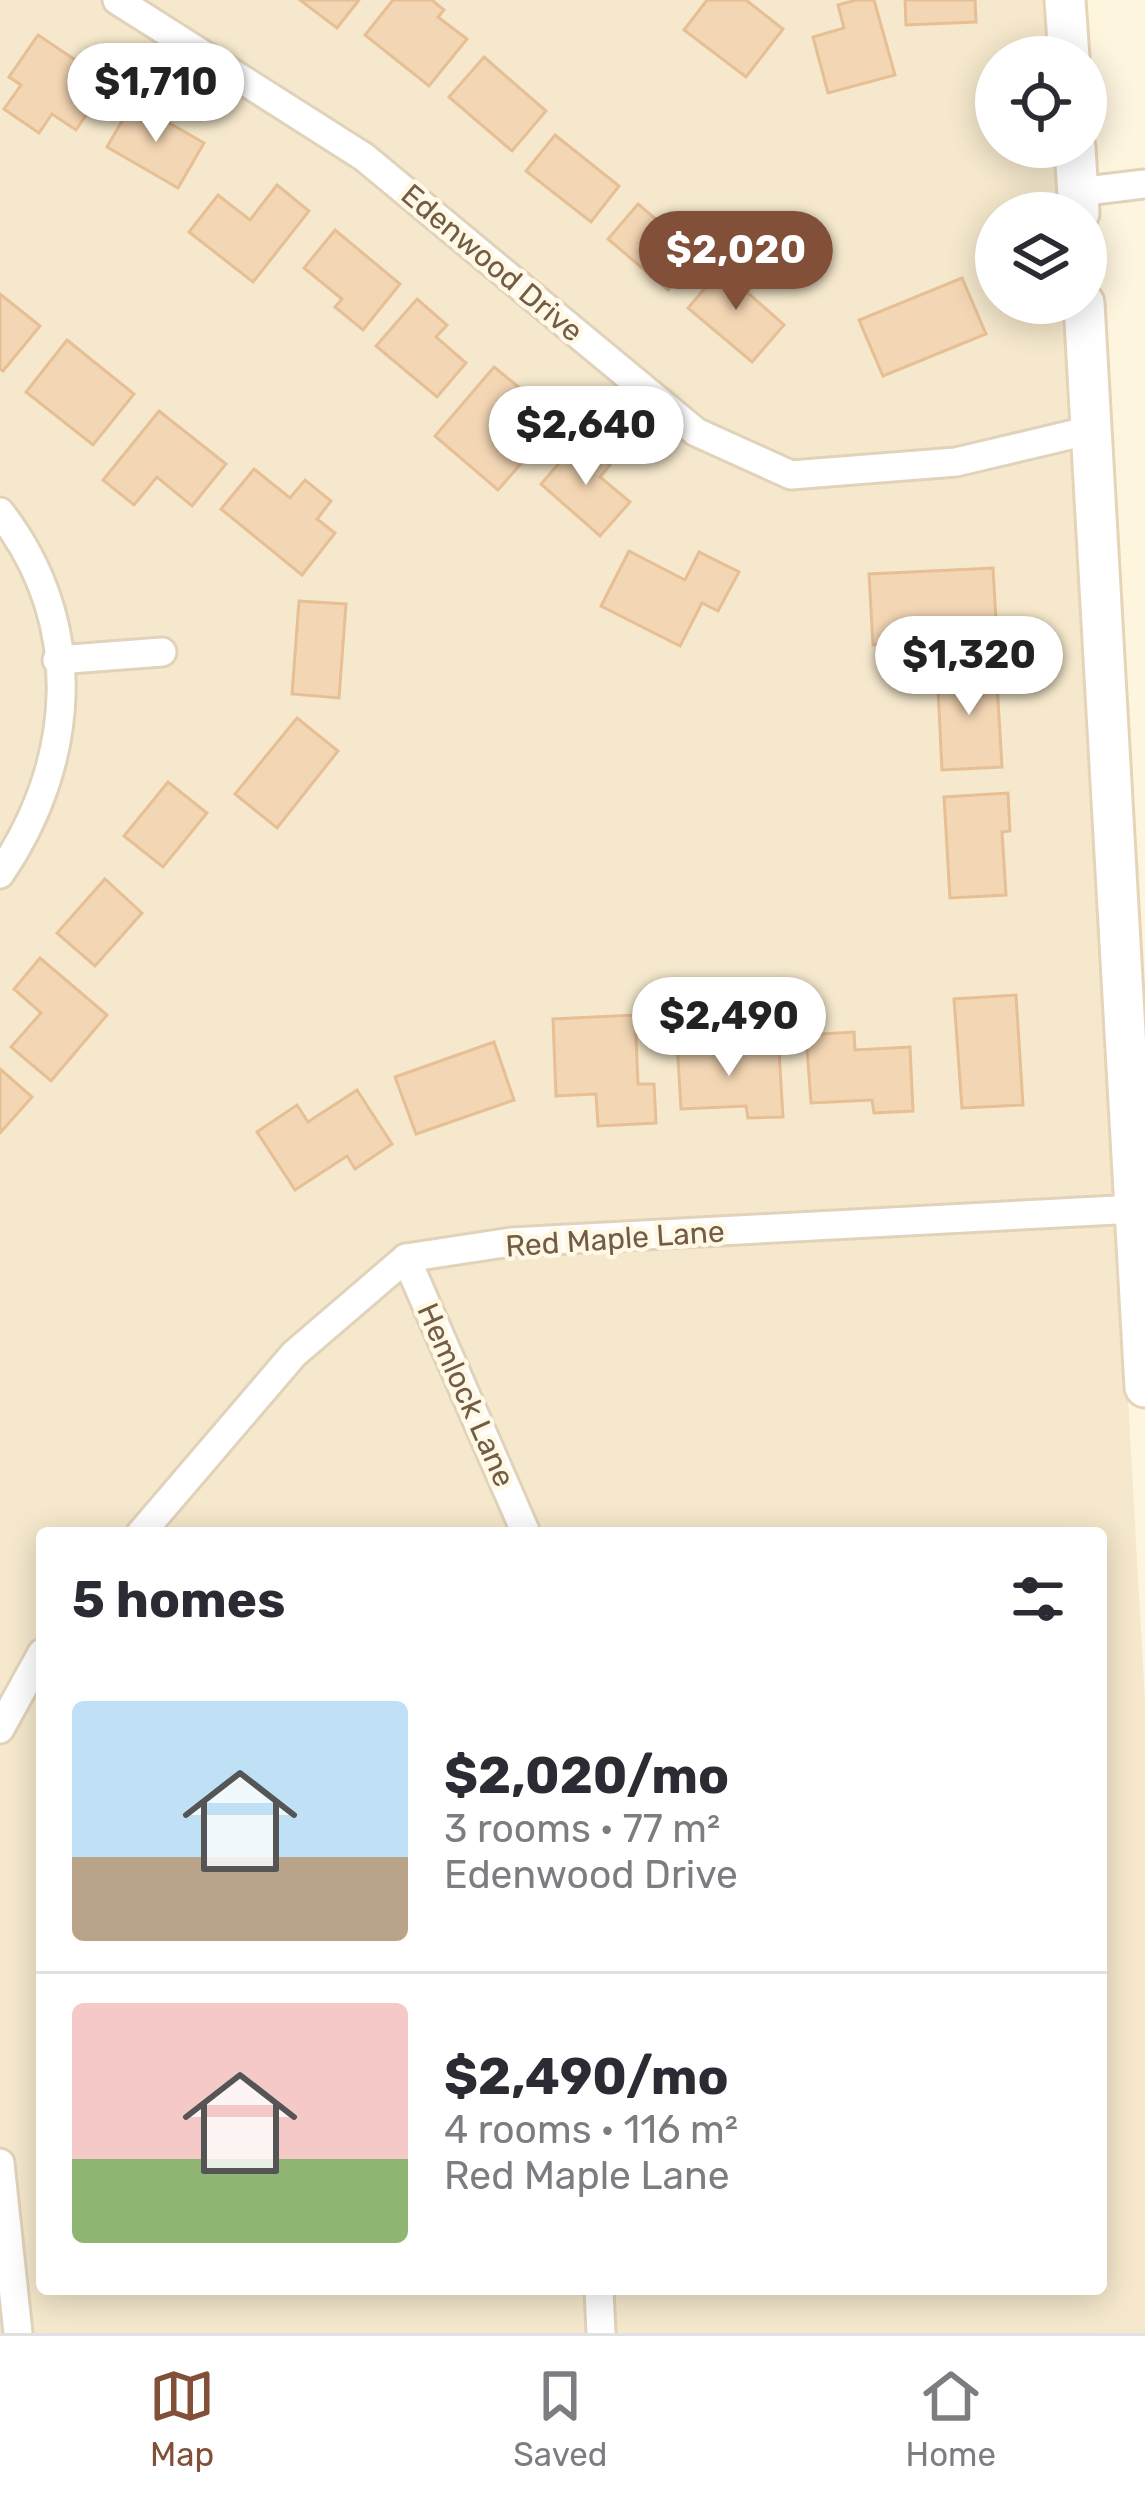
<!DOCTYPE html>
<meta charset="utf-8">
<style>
body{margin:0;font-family:Rubik,sans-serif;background:#f2f2f3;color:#2b2b33;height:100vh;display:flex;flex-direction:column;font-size:45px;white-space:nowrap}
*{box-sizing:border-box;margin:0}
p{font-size:39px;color:#7c7c81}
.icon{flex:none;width:66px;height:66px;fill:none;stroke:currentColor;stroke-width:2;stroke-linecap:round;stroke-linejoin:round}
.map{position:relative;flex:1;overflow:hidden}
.panel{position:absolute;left:36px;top:1527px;width:1071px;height:768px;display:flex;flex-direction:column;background:#fff;border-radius:12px;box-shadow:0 6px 30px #0003}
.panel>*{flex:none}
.buttons{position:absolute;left:975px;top:36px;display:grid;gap:24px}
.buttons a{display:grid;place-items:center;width:132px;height:132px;border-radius:50%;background:#fff;box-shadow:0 6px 30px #0003;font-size:60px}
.price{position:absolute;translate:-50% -102px;padding:0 27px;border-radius:42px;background:#fff;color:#222;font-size:39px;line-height:78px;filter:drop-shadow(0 3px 6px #0008)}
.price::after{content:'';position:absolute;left:50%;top:72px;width:36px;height:27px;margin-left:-18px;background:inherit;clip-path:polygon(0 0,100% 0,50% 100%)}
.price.on{background:#825038;color:#fff}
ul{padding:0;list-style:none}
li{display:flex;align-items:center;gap:36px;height:300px;padding:0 36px}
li+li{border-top:3px solid #e1e1e2}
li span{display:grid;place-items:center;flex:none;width:336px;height:240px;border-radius:12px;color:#555}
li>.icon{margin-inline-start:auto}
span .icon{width:144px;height:144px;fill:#fffc;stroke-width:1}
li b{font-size:51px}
h2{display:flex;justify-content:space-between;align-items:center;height:144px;padding:0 36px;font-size:51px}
.dock{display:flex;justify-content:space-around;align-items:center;height:168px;border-top:3px solid #e1e1e2;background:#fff;font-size:33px;color:#7c7c81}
.dock a{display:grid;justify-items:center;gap:6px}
.dock .on{color:#825038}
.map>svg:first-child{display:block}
</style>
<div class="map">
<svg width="1145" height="2333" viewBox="0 0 1145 2333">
<rect width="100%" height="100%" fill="#fdf5de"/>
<path fill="#f5e8cc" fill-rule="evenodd" d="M 0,0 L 1046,0 L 1050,57 L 996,57 L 996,147 L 1056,147 L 1060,213 L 996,213 L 996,303 L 1066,303 L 1145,1701 L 1145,2333 L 0,2333 ZM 42,1533 L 1101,1533 L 1101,2289 L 42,2289 Z"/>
<g fill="#f3d6b4" stroke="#e7bf94" stroke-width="3">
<path d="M 300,0 L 359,0 L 337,28 Z"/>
<path d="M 393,0 L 432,0 L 444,10 L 438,17 L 467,39 L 429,86 L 365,35 Z"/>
<path d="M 707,0 L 746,0 L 783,29 L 746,77 L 684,30 Z"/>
<path d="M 856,0 L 874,0 L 895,75 L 828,93 L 813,37 L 844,28 L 838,5 Z"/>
<path d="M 905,0 L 975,0 L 976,22 L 906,25 Z"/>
<path d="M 38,35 L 108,82 L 76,130 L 52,114 L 39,133 L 4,109 L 21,85 L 9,77 Z"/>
<path d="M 484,57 L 546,111 L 512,151 L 449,97 Z"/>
<path d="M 133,102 L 204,143 L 178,188 L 107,147 Z"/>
<path d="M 555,135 L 619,186 L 591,222 L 526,171 Z"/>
<path d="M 277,185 L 309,211 L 253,282 L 189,232 L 218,195 L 250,220 Z"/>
<path d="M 638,204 L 698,255 L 668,290 L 608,239 Z"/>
<path d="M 335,230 L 400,284 L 363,330 L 335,307 L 342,299 L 304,268 Z"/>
<path d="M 727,262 L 753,285 L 747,292 L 784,325 L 752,362 L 688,308 Z"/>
<path d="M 962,278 L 986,334 L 883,376 L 859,320 Z"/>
<path d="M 0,294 L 40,326 L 3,371 L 0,369 Z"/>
<path d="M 417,299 L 447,325 L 436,337 L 466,363 L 437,397 L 376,346 Z"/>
<path d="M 67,340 L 134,394 L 93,445 L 26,392 Z"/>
<path d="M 494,367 L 526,393 L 500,423 L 532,451 L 498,490 L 435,436 Z"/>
<path d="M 159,411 L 226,464 L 192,506 L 157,477 L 134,505 L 103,480 Z"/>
<path d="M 580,439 L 610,465 L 600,477 L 630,502 L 600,536 L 541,484 Z"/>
<path d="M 254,469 L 290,498 L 305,480 L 331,501 L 317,519 L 335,533 L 302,575 L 221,509 Z"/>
<path d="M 629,551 L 685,580 L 699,552 L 739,572 L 718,611 L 702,603 L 680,646 L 601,606 Z"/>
<path d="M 993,568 L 997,638 L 873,645 L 869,574 Z"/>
<path d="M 299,601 L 346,604 L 339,698 L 292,694 Z"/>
<path d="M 996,666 L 1002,767 L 942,770 L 937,669 Z"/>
<path d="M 297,718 L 338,751 L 277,828 L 235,794 Z"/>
<path d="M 168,782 L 207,813 L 163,867 L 124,836 Z"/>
<path d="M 1008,793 L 1010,831 L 1002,832 L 1006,895 L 950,898 L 944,797 Z"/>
<path d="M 105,879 L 142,913 L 95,966 L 57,933 Z"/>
<path d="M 40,958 L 107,1015 L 51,1081 L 11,1047 L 41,1013 L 14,989 Z"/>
<path d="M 1016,995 L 1023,1105 L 962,1108 L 954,999 Z"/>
<path d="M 635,1015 L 638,1084 L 654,1084 L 656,1123 L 598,1126 L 596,1094 L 556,1096 L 553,1019 Z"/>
<path d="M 854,1032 L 855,1050 L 910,1047 L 913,1111 L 874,1113 L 872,1100 L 811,1103 L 806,1035 Z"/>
<path d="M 722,1039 L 722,1054 L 779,1051 L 783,1117 L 748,1118 L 746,1106 L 681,1109 L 677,1041 Z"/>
<path d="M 494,1042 L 514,1100 L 416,1134 L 395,1077 Z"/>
<path d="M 0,1069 L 32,1097 L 0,1133 Z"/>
<path d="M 357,1090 L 392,1144 L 355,1169 L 347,1156 L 295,1190 L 257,1132 L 297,1105 L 308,1122 Z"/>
</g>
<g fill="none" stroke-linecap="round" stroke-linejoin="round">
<g stroke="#e1d2ba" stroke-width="33">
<g id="street">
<path d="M 117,0 L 364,157 L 696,432 L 791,475 L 956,462 L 1091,430"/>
<path d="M 1078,192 L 1145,184"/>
<path d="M 0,512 C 86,623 77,761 0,874"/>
<path d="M 57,660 L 162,652"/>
<path d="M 406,1258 L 526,1533"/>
<path d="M 141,1533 L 294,1354 L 406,1258 L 511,1242 L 1136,1209"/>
<path d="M 0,1729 L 42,1653"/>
<path d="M 0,2163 L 18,2333"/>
<path d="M 599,2289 L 601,2333"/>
</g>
</g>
<g stroke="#e6d4b8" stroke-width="45">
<g id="secondary">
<path d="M 1065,0 L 1069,57"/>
<path d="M 1075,147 L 1079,213"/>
<path d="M 1084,303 L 1145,1387"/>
</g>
</g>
<use href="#street" stroke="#fff" stroke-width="27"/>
<use href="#secondary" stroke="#fff" stroke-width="39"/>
</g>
<g text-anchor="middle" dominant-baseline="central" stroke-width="9" stroke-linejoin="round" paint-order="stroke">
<g font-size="30" fill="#735c45" stroke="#fff8e5">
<text transform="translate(492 263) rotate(40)">Edenwood Drive</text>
<text transform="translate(615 1239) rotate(-4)">Red Maple Lane</text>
<text transform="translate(466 1395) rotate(66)">Hemlock Lane</text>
</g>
</g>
</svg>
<div class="buttons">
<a><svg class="icon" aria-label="locate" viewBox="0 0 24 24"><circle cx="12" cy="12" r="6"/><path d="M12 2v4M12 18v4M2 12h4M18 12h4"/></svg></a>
<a><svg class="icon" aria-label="layers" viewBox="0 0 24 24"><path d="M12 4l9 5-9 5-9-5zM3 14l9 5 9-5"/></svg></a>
</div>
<b class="price" style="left:156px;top:145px">$1,710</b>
<b class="price on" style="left:736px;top:313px">$2,020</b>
<b class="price" style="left:586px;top:488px">$2,640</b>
<b class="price" style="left:969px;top:718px">$1,320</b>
<b class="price" style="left:729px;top:1079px">$2,490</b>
<section class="panel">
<h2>5 homes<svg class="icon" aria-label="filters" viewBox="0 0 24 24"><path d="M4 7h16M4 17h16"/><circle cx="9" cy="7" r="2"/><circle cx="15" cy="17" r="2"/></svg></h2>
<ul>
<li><span style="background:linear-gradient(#bfe0f5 65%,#b9a48a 0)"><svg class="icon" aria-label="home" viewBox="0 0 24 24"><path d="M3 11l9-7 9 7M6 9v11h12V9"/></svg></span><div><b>$2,020/mo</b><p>3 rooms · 77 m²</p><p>Edenwood Drive</p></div></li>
<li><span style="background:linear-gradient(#f6c9c9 65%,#8fb573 0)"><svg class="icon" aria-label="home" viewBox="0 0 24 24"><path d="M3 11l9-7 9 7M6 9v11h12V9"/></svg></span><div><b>$2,490/mo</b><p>4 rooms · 116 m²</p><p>Red Maple Lane</p></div></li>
</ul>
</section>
</div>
<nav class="dock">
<a class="on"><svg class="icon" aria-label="map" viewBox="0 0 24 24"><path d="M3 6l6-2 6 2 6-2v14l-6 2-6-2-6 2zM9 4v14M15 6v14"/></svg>Map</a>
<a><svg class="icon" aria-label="saved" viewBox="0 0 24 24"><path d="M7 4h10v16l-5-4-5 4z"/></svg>Saved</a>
<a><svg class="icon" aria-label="home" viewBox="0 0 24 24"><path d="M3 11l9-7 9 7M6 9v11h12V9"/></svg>Home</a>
</nav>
